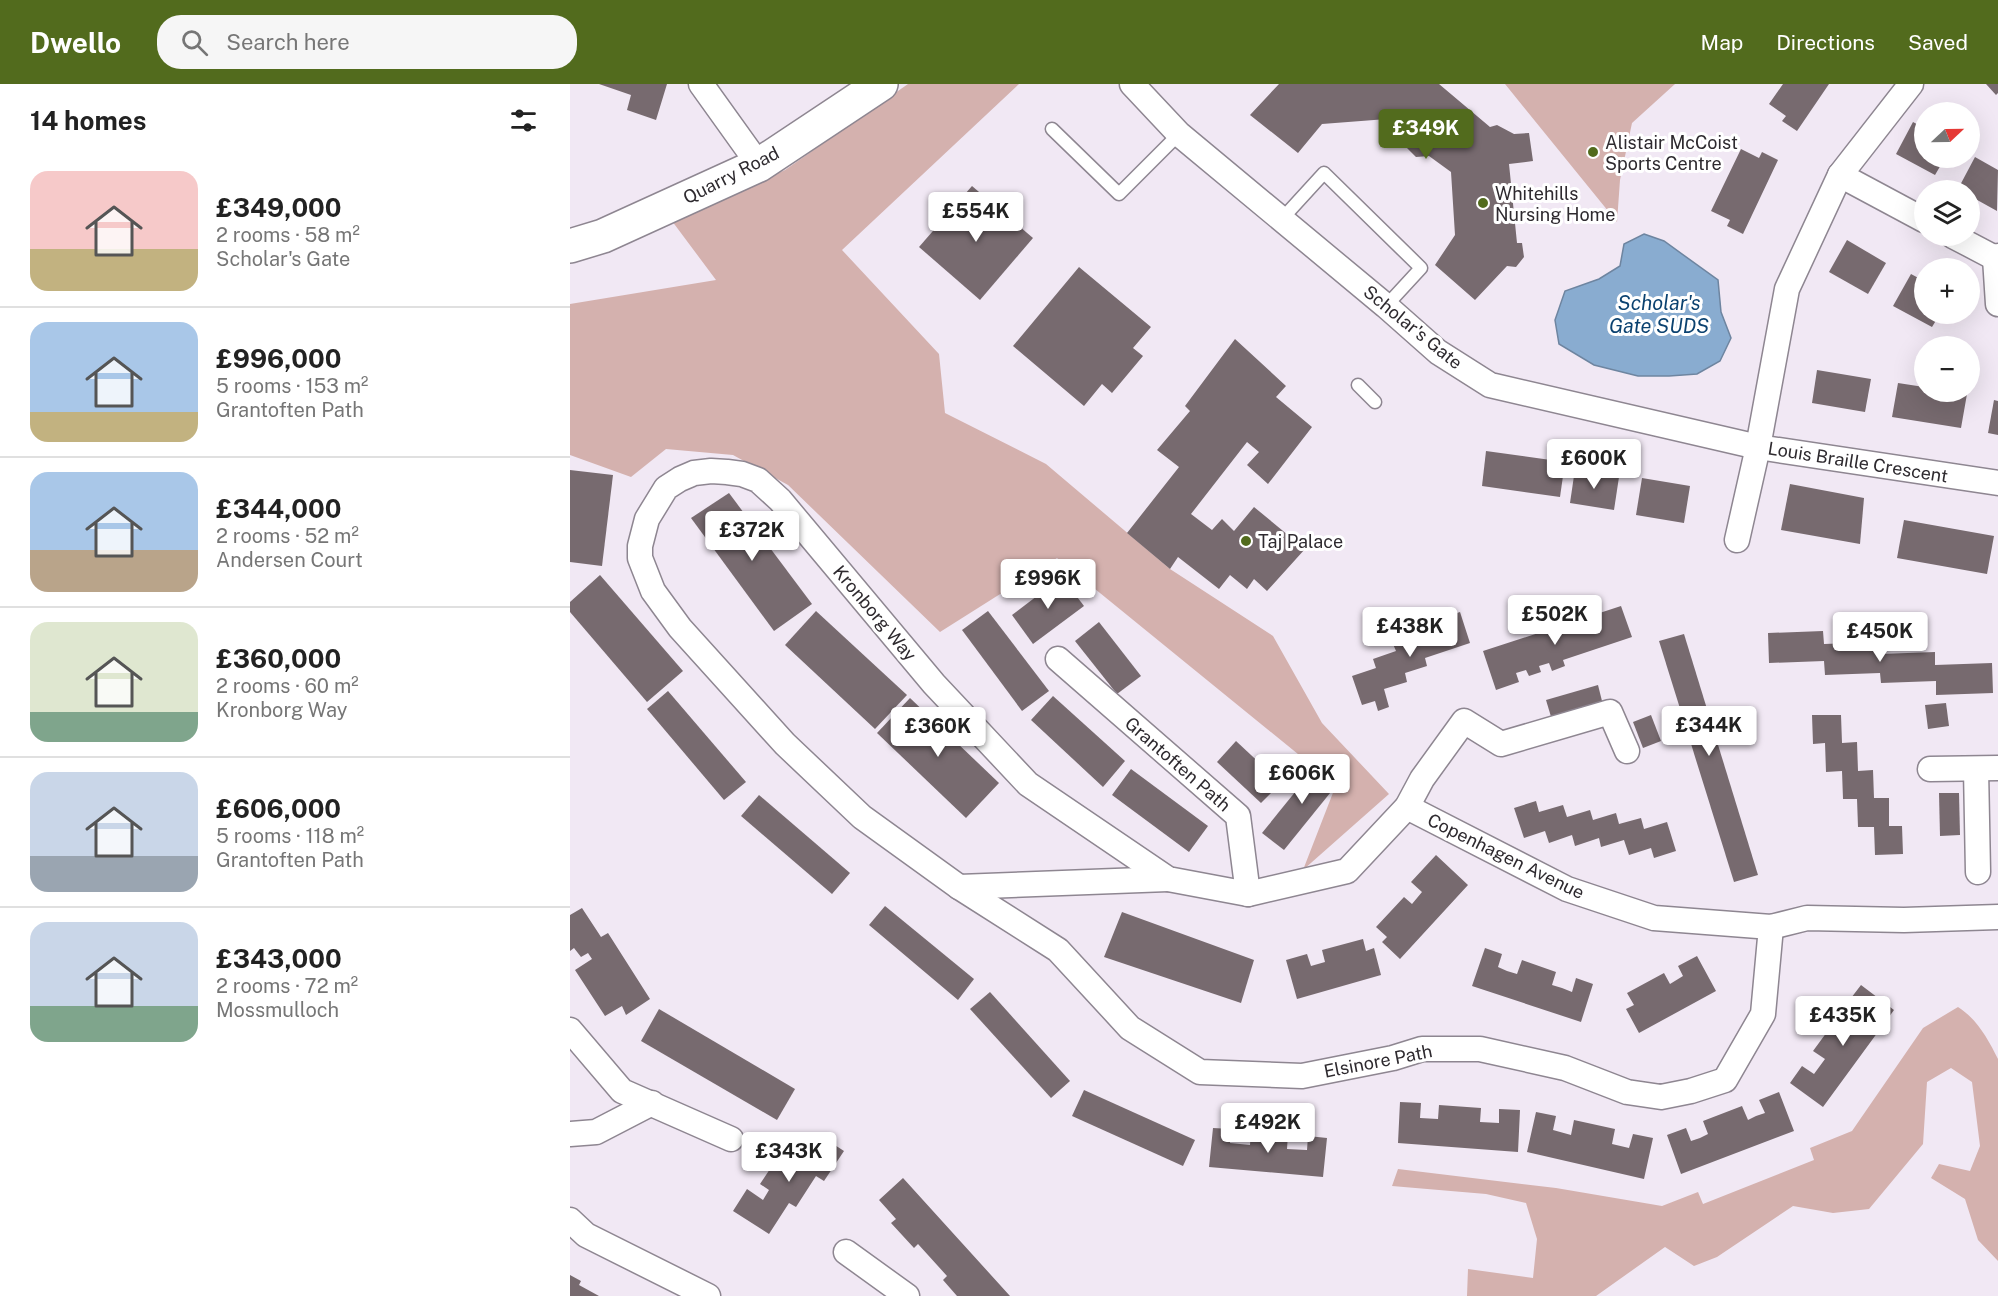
<!DOCTYPE html>
<meta charset="utf-8">
<style>
body{margin:0;font-family:"Public Sans",sans-serif;background:#f6f6f6;color:#222;height:100vh;display:flex;flex-direction:column;font-size:22px;white-space:nowrap}
*{box-sizing:border-box;margin:0}
p{font-size:20px;color:#767676}
.icon{flex:none;width:33px;height:33px;fill:none;stroke:currentColor;stroke-width:2;stroke-linecap:round;stroke-linejoin:round}
.map{position:relative;flex:1;overflow:hidden}
.details{display:flex;flex-direction:column;background:#fff;width:570px}
.details>*{flex:none}
.needle{width:39px;rotate:68deg}
.fabs{position:absolute;left:1344px;top:18px;display:grid;gap:12px}
.fabs a{display:grid;place-items:center;width:66px;height:66px;border-radius:50%;background:#fff;box-shadow:0 6px 24px #0002;font-size:30px}
.price{position:absolute;translate:-50% -51px;padding:0 14px;border-radius:6px;background:#fff;color:#222;font-size:20px;line-height:39px;filter:drop-shadow(0 2px 3px #0008)}
.price::after{content:'';position:absolute;left:50%;top:36px;width:18px;height:14px;margin-left:-9px;background:inherit;clip-path:polygon(0 0,100% 0,50% 100%)}
.price.on{background:#526b1d;color:#fff}
ul{padding:0;list-style:none}
li{display:flex;align-items:center;gap:18px;height:150px;padding:0 30px}
li+li{border-top:2px solid #e0e0e0}
li span{display:grid;place-items:center;flex:none;width:168px;height:120px;border-radius:18px;color:#555}
li>.icon{margin-inline-start:auto}
span .icon{width:72px;height:72px;fill:#fffc;stroke-width:1}
li b{font-size:26px}
h2{display:flex;justify-content:space-between;align-items:center;height:72px;padding:0 30px;font-size:26px}
header{display:flex;align-items:center;gap:36px;box-sizing:border-box;height:84px;padding:0 30px;background:#526b1d;color:#fff}
header strong{font-size:28px}
nav{display:flex;gap:33px;margin-inline-start:auto;font-size:21px}
.search{width:420px;height:54px;background:#f6f6f6;display:flex;align-items:center;gap:15px;box-sizing:border-box;padding:0 21px;border-radius:24px;color:#767676;font-size:22px}
main{display:flex;flex:1;min-height:0}
.map>svg:first-child{display:block}
</style>
<header>
<strong>Dwello</strong>
<div class="search"><svg class="icon" aria-label="search" viewBox="0 0 24 24"><circle cx="10" cy="10" r="6"/><path d="M15 15l6 6"/></svg>Search here</div>
<nav><a>Map</a><a>Directions</a><a>Saved</a></nav>
</header>
<main>
<section class="details">
<h2>14 homes<svg class="icon" aria-label="filters" viewBox="0 0 24 24"><path d="M4 7h16M4 17h16"/><circle cx="9" cy="7" r="2"/><circle cx="15" cy="17" r="2"/></svg></h2>
<ul>
<li><span style="background:linear-gradient(#f6c9c9 65%,#c2b280 0)"><svg class="icon" aria-label="home" viewBox="0 0 24 24"><path d="M3 11l9-7 9 7M6 9v11h12V9"/></svg></span><div><b>£349,000</b><p>2 rooms · 58 m²</p><p>Scholar's Gate</p></div></li>
<li><span style="background:linear-gradient(#a9c7e8 75%,#c2b280 0)"><svg class="icon" aria-label="home" viewBox="0 0 24 24"><path d="M3 11l9-7 9 7M6 9v11h12V9"/></svg></span><div><b>£996,000</b><p>5 rooms · 153 m²</p><p>Grantoften Path</p></div></li>
<li><span style="background:linear-gradient(#a9c7e8 65%,#b9a48a 0)"><svg class="icon" aria-label="home" viewBox="0 0 24 24"><path d="M3 11l9-7 9 7M6 9v11h12V9"/></svg></span><div><b>£344,000</b><p>2 rooms · 52 m²</p><p>Andersen Court</p></div></li>
<li><span style="background:linear-gradient(#dfe7d0 75%,#7fa58c 0)"><svg class="icon" aria-label="home" viewBox="0 0 24 24"><path d="M3 11l9-7 9 7M6 9v11h12V9"/></svg></span><div><b>£360,000</b><p>2 rooms · 60 m²</p><p>Kronborg Way</p></div></li>
<li><span style="background:linear-gradient(#c9d6e8 70%,#9aa5b1 0)"><svg class="icon" aria-label="home" viewBox="0 0 24 24"><path d="M3 11l9-7 9 7M6 9v11h12V9"/></svg></span><div><b>£606,000</b><p>5 rooms · 118 m²</p><p>Grantoften Path</p></div></li>
<li><span style="background:linear-gradient(#c9d6e8 70%,#7fa58c 0)"><svg class="icon" aria-label="home" viewBox="0 0 24 24"><path d="M3 11l9-7 9 7M6 9v11h12V9"/></svg></span><div><b>£343,000</b><p>2 rooms · 72 m²</p><p>Mossmulloch</p></div></li>
</ul>
</section>
<div class="map">
<svg width="1428" height="1212" viewBox="0 0 1428 1212">
<rect width="100%" height="100%" fill="#f1e8f4"/>
<g fill="#d4b1ae">
<path d="M 338,0 L 449,0 L 272,166 L 369,270 L 375,329 L 476,380 L 600,485 L 703,552 L 752,639 L 819,710 L 733,786 L 766,701 L 487,474 L 370,548 L 218,401 L 163,371 L 96,365 L 61,393 L 0,371 L 0,220 L 146,196 L 102,137 L 215,86 Z"/>
<path d="M 935,0 L 1105,0 L 1062,39 L 1050,96 L 1047,138 Z"/>
<path d="M 1388,923 C 1407,935 1418,955 1428,975 L 1428,1177 L 1408,1156 L 1395,1115 L 1361,1094 L 1369,1080 L 1400,1087 L 1410,1062 L 1402,998 L 1381,984 L 1357,998 L 1353,1060 L 1299,1125 L 1263,1129 L 1223,1122 L 1147,1173 L 1124,1182 L 1095,1163 L 1026,1212 L 897,1212 L 898,1185 L 963,1194 L 967,1155 L 956,1119 L 916,1110 L 822,1102 L 828,1085 L 986,1104 L 1092,1122 L 1128,1108 L 1133,1120 L 1244,1076 L 1240,1064 L 1282,1047 L 1353,944 Z"/>
</g>
<path fill="#89acd0" stroke="#6e85a0" stroke-width="1.5" d="M 1074,150 L 1094,157 L 1148,196 L 1151,228 L 1161,254 L 1150,277 L 1127,290 L 1099,292 L 1068,292 L 1024,281 L 989,260 L 985,236 L 995,207 L 1029,195 L 1050,182 L 1054,160 Z"/>
<g fill="#776a6f">
<path d="M 29,0 L 97,0 L 86,36 L 57,26 L 61,11 Z"/>
<path d="M 709,0 L 869,0 L 920,43 L 927,41 L 944,50 L 959,49 L 963,77 L 939,80 L 947,159 L 952,159 L 954,173 L 946,183 L 937,182 L 905,216 L 865,181 L 885,151 L 881,88 L 859,72 L 846,73 L 837,64 L 834,53 L 817,35 L 752,40 L 728,69 L 680,31 Z"/>
<path d="M 1213,0 L 1259,0 L 1227,47 L 1212,37 L 1216,32 L 1199,20 Z"/>
<path d="M 1416,0 L 1428,0 L 1428,9 L 1426,11 Z"/>
<path d="M 1343,38 L 1354,44 L 1354,74 L 1375,74 L 1365,91 L 1326,70 Z"/>
<path d="M 1171,65 L 1189,74 L 1192,68 L 1208,76 L 1173,150 L 1157,142 L 1160,136 L 1141,127 Z"/>
<path d="M 1405,73 L 1428,86 L 1427,127 L 1400,112 L 1400,106 L 1388,105 Z"/>
<path d="M 402,102 L 463,154 L 410,216 L 349,163 Z"/>
<path d="M 1277,156 L 1316,179 L 1298,210 L 1259,188 Z"/>
<path d="M 509,183 L 581,243 L 563,264 L 573,272 L 542,309 L 532,300 L 514,322 L 443,262 Z"/>
<path d="M 1341,190 L 1354,197 L 1354,230 L 1370,230 L 1362,243 L 1323,222 Z"/>
<path d="M 665,255 L 716,302 L 706,313 L 742,343 L 698,400 L 677,381 L 689,368 L 677,358 L 621,430 L 642,446 L 652,435 L 664,447 L 684,423 L 735,465 L 697,507 L 684,495 L 677,505 L 660,491 L 649,505 L 608,473 L 600,485 L 557,449 L 609,383 L 587,366 L 620,327 L 615,322 Z"/>
<path d="M 1247,286 L 1301,295 L 1295,328 L 1242,319 Z"/>
<path d="M 1328,299 L 1354,303 L 1354,308 L 1380,308 L 1397,310 L 1391,344 L 1322,333 Z"/>
<path d="M 1424,316 L 1428,317 L 1428,351 L 1418,349 Z"/>
<path d="M 916,367 L 995,378 L 990,413 L 912,402 Z"/>
<path d="M 1005,385 L 1049,393 L 1044,426 L 1000,419 Z"/>
<path d="M 0,386 L 43,391 L 32,482 L 0,478 Z"/>
<path d="M 1072,394 L 1120,402 L 1114,439 L 1066,431 Z"/>
<path d="M 1220,400 L 1294,414 L 1290,460 L 1211,446 Z"/>
<path d="M 159,409 L 242,520 L 204,547 L 121,434 Z"/>
<path d="M 1334,436 L 1424,452 L 1417,490 L 1327,474 Z"/>
<path d="M 30,491 L 113,587 L 77,618 L 0,528 L 0,518 Z"/>
<path d="M 492,493 L 514,522 L 463,560 L 442,531 Z"/>
<path d="M 1051,522 L 1062,553 L 993,576 L 995,582 L 982,587 L 979,579 L 969,582 L 971,588 L 959,592 L 956,586 L 946,589 L 949,598 L 926,606 L 913,567 Z"/>
<path d="M 246,527 L 337,611 L 305,645 L 215,561 Z"/>
<path d="M 418,527 L 479,607 L 452,627 L 392,546 Z"/>
<path d="M 890,528 L 900,559 L 855,574 L 857,582 L 835,589 L 837,598 L 814,605 L 819,623 L 808,627 L 805,617 L 792,621 L 782,592 L 806,584 L 803,575 L 826,567 L 823,560 L 846,552 L 843,544 Z"/>
<path d="M 529,538 L 571,592 L 547,610 L 505,557 Z"/>
<path d="M 1253,547 L 1254,560 L 1309,558 L 1310,570 L 1365,568 L 1365,581 L 1422,579 L 1423,609 L 1366,611 L 1366,597 L 1311,599 L 1310,589 L 1255,591 L 1254,577 L 1199,579 L 1198,549 Z"/>
<path d="M 1114,550 L 1188,791 L 1164,798 L 1089,557 Z"/>
<path d="M 1028,601 L 1033,621 L 982,636 L 976,616 Z"/>
<path d="M 98,607 L 176,698 L 154,716 L 77,625 Z"/>
<path d="M 483,612 L 555,677 L 533,703 L 461,636 Z"/>
<path d="M 340,614 L 429,699 L 396,734 L 307,649 Z"/>
<path d="M 1376,619 L 1379,642 L 1358,645 L 1355,621 Z"/>
<path d="M 1081,631 L 1091,657 L 1073,664 L 1063,638 Z"/>
<path d="M 1242,631 L 1271,631 L 1272,659 L 1287,658 L 1288,687 L 1303,686 L 1304,714 L 1319,714 L 1319,742 L 1332,742 L 1333,770 L 1305,771 L 1304,743 L 1288,743 L 1287,715 L 1273,715 L 1272,687 L 1256,688 L 1255,659 L 1243,660 Z"/>
<path d="M 666,657 L 711,699 L 691,719 L 647,678 Z"/>
<path d="M 751,676 L 773,693 L 714,766 L 692,749 Z"/>
<path d="M 561,685 L 638,742 L 619,768 L 542,711 Z"/>
<path d="M 1369,709 L 1389,709 L 1390,751 L 1370,752 Z"/>
<path d="M 189,711 L 280,789 L 262,810 L 171,732 Z"/>
<path d="M 966,717 L 969,728 L 993,721 L 997,733 L 1020,726 L 1023,736 L 1046,729 L 1049,740 L 1071,734 L 1074,745 L 1097,738 L 1106,767 L 1084,774 L 1081,764 L 1059,771 L 1054,756 L 1031,763 L 1029,754 L 1005,762 L 1002,751 L 979,759 L 975,747 L 954,754 L 944,724 Z"/>
<path d="M 866,771 L 898,801 L 830,875 L 812,858 L 817,853 L 806,843 L 834,813 L 842,820 L 852,808 L 841,798 Z"/>
<path d="M 315,822 L 404,895 L 388,916 L 299,841 Z"/>
<path d="M 12,824 L 31,853 L 38,849 L 80,915 L 56,931 L 52,922 L 35,932 L 5,886 L 22,875 L 18,869 L 11,873 L 4,864 L 0,867 L 0,831 Z"/>
<path d="M 552,828 L 684,876 L 671,919 L 534,873 Z"/>
<path d="M 793,855 L 796,867 L 804,864 L 811,891 L 727,915 L 716,876 L 737,870 L 741,882 L 755,878 L 752,866 Z"/>
<path d="M 915,864 L 932,870 L 928,883 L 937,887 L 947,890 L 952,876 L 986,888 L 982,901 L 992,904 L 1002,908 L 1006,894 L 1023,900 L 1011,938 L 902,902 Z"/>
<path d="M 1127,872 L 1146,907 L 1069,949 L 1056,925 L 1064,921 L 1057,909 L 1094,889 L 1100,900 L 1113,892 L 1108,882 Z"/>
<path d="M 1291,901 L 1324,926 L 1253,1023 L 1220,999 L 1232,982 L 1244,990 L 1255,975 L 1243,967 L 1268,933 L 1279,942 L 1285,934 L 1290,927 L 1278,918 Z"/>
<path d="M 420,908 L 500,997 L 481,1014 L 400,925 Z"/>
<path d="M 89,925 L 225,1005 L 207,1036 L 71,957 Z"/>
<path d="M 514,1006 L 625,1056 L 613,1082 L 502,1032 Z"/>
<path d="M 1209,1008 L 1224,1047 L 1111,1090 L 1097,1051 L 1116,1044 L 1121,1057 L 1130,1054 L 1138,1050 L 1133,1037 L 1172,1022 L 1178,1036 L 1186,1032 L 1195,1029 L 1189,1016 Z"/>
<path d="M 830,1018 L 851,1019 L 850,1034 L 868,1035 L 869,1021 L 911,1024 L 910,1038 L 929,1039 L 929,1025 L 950,1026 L 948,1068 L 828,1059 Z"/>
<path d="M 966,1028 L 986,1032 L 983,1046 L 1001,1051 L 1004,1036 L 1045,1045 L 1042,1060 L 1059,1064 L 1063,1050 L 1083,1054 L 1074,1095 L 957,1068 Z"/>
<path d="M 643,1044 L 661,1045 L 660,1059 L 680,1061 L 681,1047 L 700,1049 L 718,1050 L 717,1065 L 737,1066 L 738,1052 L 757,1054 L 753,1093 L 639,1083 Z"/>
<path d="M 231,1053 L 248,1064 L 254,1054 L 274,1067 L 254,1097 L 246,1092 L 226,1123 L 219,1119 L 199,1150 L 163,1127 L 177,1105 L 193,1116 L 199,1106 L 190,1100 L 204,1079 L 220,1089 L 226,1080 L 218,1074 Z"/>
<path d="M 333,1094 L 440,1212 L 387,1212 L 373,1196 L 377,1192 L 348,1160 L 344,1164 L 321,1139 L 326,1135 L 309,1116 Z"/>
<path d="M 0,1191 L 11,1197 L 9,1201 L 29,1212 L 0,1212 Z"/>
</g>
<g fill="none" stroke-linecap="round" stroke-linejoin="round">
<g stroke="#8e8691" stroke-width="15">
<g id="lane">
<path d="M 482,45 L 549,110 L 609,50"/>
<path d="M 711,136 L 754,89 L 851,184 L 816,222"/>
<path d="M 788,301 L 805,318"/>
</g>
</g>
<g stroke="#8e8691" stroke-width="27">
<g id="street">
<path d="M 131,0 L 189,81"/>
<path d="M 562,0 L 609,50 L 816,222 L 868,268 L 920,301 L 1188,363 L 1428,399"/>
<path d="M 1270,91 L 1354,136"/>
<path d="M 1383,152 L 1425,174"/>
<path d="M 1428,172 L 1425,174 L 1428,220"/>
<path d="M 1167,456 L 1188,363 L 1217,205 L 1270,91 L 1341,0"/>
<path d="M 488,575 L 668,732 L 678,810"/>
<path d="M 1057,667 L 1040,628 L 931,660 L 894,637 L 852,695 L 837,723 L 777,787 L 678,810 L 598,795 L 458,700 L 364,600 L 210,416 L 188,396 L 172,390 L 157,388 L 141,387 L 124,389 L 110,395 L 96,404 L 77,435 L 70,462 L 70,474 L 83,507 L 110,544 L 215,660 L 292,733 L 389,803 L 488,866 L 560,944 L 630,988 L 732,992 L 823,974 L 852,965 L 910,965 L 995,984 L 1057,1008 L 1091,1013 L 1121,1007 L 1155,996 L 1193,930 L 1201,843"/>
<path d="M 1360,685 L 1428,684"/>
<path d="M 1406,685 L 1408,788"/>
<path d="M 837,723 L 997,805 L 1084,834 L 1201,843 L 1237,834 L 1334,836 L 1428,833"/>
<path d="M 389,803 L 598,795"/>
<path d="M 0,946 L 52,1007 L 161,1055"/>
<path d="M 0,1050 L 26,1048 L 82,1019"/>
<path d="M 0,1136 L 16,1151 L 138,1212"/>
<path d="M 276,1168 L 337,1212"/>
</g>
</g>
<g stroke="#8e8691" stroke-width="36">
<path id="secondary" d="M 0,162 L 33,152 L 189,81 L 311,0"/>
</g>
<use href="#lane" stroke="#fff" stroke-width="12"/>
<use href="#street" stroke="#fff" stroke-width="24"/>
<use href="#secondary" stroke="#fff" stroke-width="33"/>
</g>
<g fill="#526b1d" stroke="#fff" stroke-width="2">
<circle cx="1023" cy="68" r="6"/>
<circle cx="913" cy="119" r="6"/>
<circle cx="676" cy="457" r="6"/>
</g>
<g text-anchor="middle" dominant-baseline="central" stroke-width="6" stroke-linejoin="round" paint-order="stroke">
<g font-size="18" fill="#2e2a2f" stroke="#fff" text-anchor="start">
<text x="1035" y="58">Alistair McCoist<tspan x="1035" dy="21">Sports Centre</tspan></text>
<text x="925" y="109">Whitehills<tspan x="925" dy="21">Nursing Home</tspan></text>
<text x="688" y="457">Taj Palace</text>
</g>
<g font-size="18" fill="#2e2a2f" stroke="#fff">
<text transform="translate(161 91) rotate(-27)">Quarry Road</text>
<text transform="translate(843 243) rotate(39)">Scholar's Gate</text>
<text transform="translate(1288 378) rotate(9)">Louis Braille Crescent</text>
<text transform="translate(305 529) rotate(50)">Kronborg Way</text>
<text transform="translate(608 680) rotate(41)">Grantoften Path</text>
<text transform="translate(936 772) rotate(26)">Copenhagen Avenue</text>
<text transform="translate(808 977) rotate(-11)">Elsinore Path</text>
</g>
<g font-size="20" font-style="italic" fill="#0b4270" stroke="#fff">
<text x="1089" y="219">Scholar's<tspan x="1089" dy="23">Gate SUDS</tspan></text>
</g>
</g>
</svg>
<div class="fabs">
<a><svg class="needle" viewBox="-14 -14 28 28"><path d="M0-13l5 13h-10z" fill="#e53935"/><path d="M0 13l5-13h-10z" fill="#767676"/></svg></a>
<a><svg class="icon" aria-label="layers" viewBox="0 0 24 24"><path d="M12 4l9 5-9 5-9-5zM3 14l9 5 9-5"/></svg></a>
<a>+</a>
<a>−</a>
</div>
<b class="price on" style="left:856px;top:76px">£349K</b>
<b class="price" style="left:406px;top:159px">£554K</b>
<b class="price" style="left:1024px;top:406px">£600K</b>
<b class="price" style="left:182px;top:478px">£372K</b>
<b class="price" style="left:478px;top:526px">£996K</b>
<b class="price" style="left:985px;top:562px">£502K</b>
<b class="price" style="left:840px;top:574px">£438K</b>
<b class="price" style="left:1310px;top:579px">£450K</b>
<b class="price" style="left:1139px;top:673px">£344K</b>
<b class="price" style="left:368px;top:674px">£360K</b>
<b class="price" style="left:732px;top:721px">£606K</b>
<b class="price" style="left:1273px;top:963px">£435K</b>
<b class="price" style="left:698px;top:1070px">£492K</b>
<b class="price" style="left:219px;top:1099px">£343K</b>
</div>
</main>
